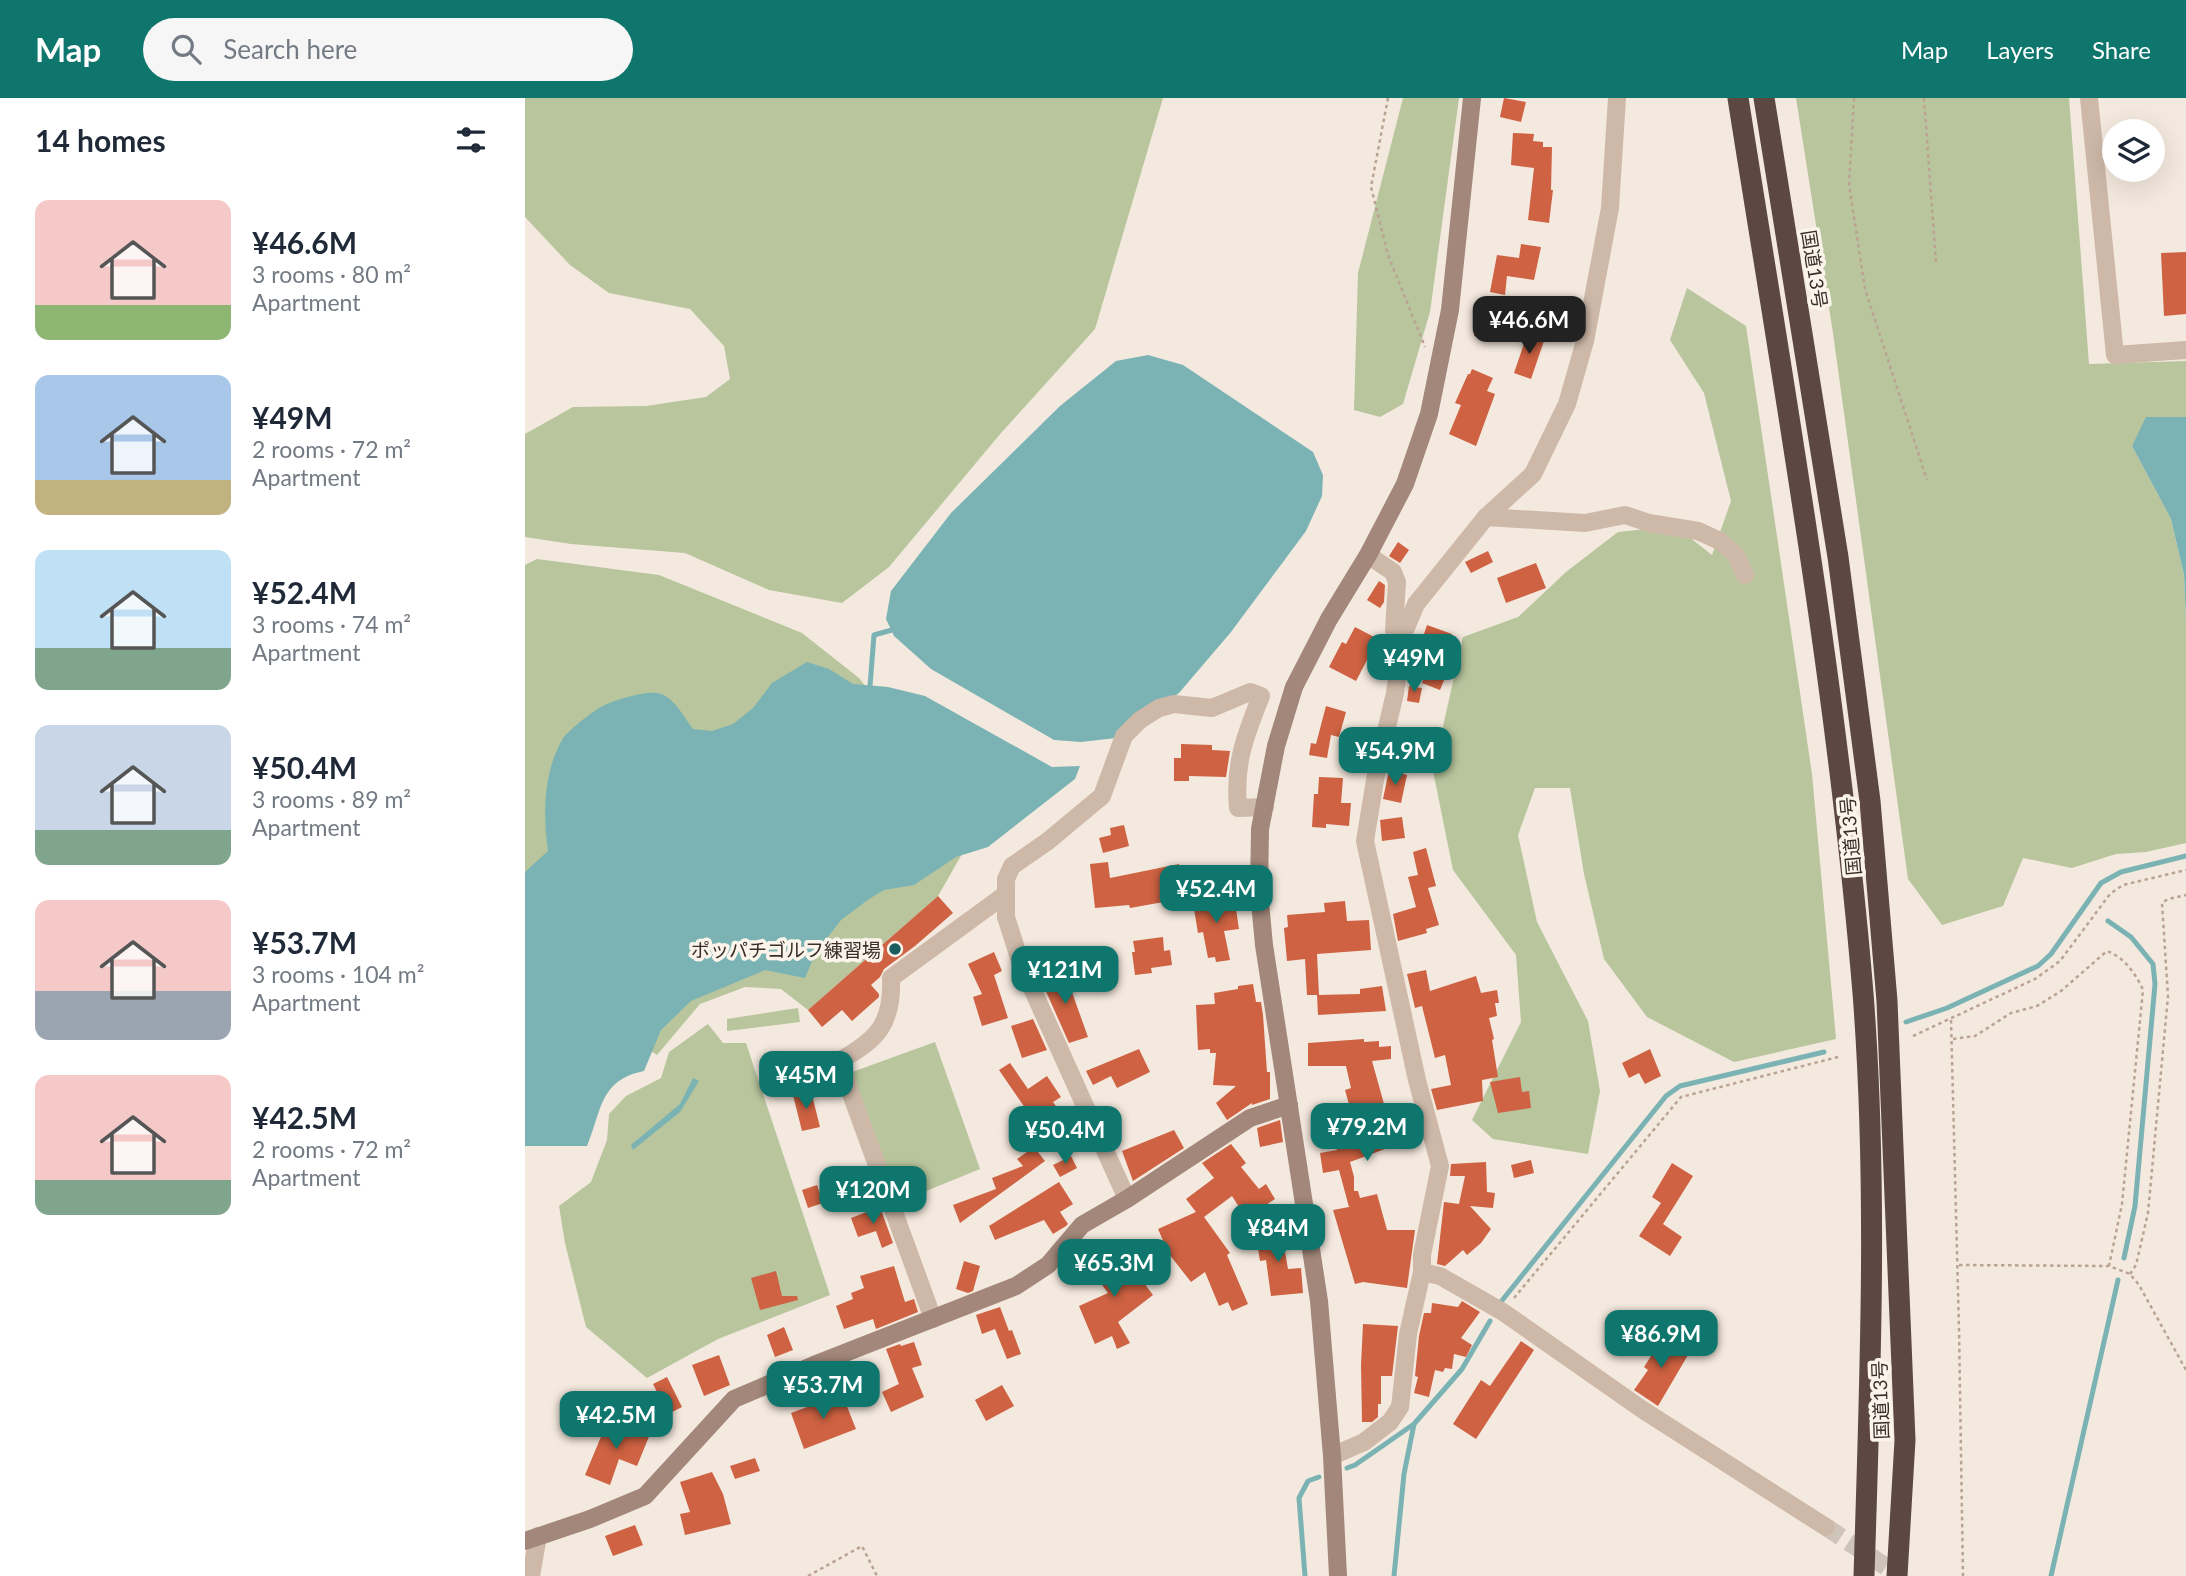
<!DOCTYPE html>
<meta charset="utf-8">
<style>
body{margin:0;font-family:Lato,"Noto Sans JP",sans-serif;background:#f6f6f7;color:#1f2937;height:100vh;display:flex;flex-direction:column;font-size:26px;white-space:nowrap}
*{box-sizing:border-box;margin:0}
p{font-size:23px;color:#747a83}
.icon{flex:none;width:38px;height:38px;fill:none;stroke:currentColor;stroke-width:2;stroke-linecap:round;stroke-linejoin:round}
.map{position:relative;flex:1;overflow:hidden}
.side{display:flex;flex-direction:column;background:#fff;width:525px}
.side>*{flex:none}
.tools{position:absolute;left:1577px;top:21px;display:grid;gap:14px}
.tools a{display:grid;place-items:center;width:63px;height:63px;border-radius:50%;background:#fff;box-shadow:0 7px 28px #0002;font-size:35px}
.price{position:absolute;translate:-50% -60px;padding:0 16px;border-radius:14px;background:#0f766e;color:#fff;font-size:23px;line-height:46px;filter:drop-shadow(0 2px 4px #0008)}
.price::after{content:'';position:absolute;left:50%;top:42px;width:21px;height:16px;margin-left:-10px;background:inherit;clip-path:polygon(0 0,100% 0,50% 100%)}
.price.selected{background:#222;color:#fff}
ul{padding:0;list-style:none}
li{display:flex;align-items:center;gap:21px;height:175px;padding:0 35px}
li span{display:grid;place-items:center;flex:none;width:196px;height:140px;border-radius:14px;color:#555}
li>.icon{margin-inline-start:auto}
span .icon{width:84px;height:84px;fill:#fffc;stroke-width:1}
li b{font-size:30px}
h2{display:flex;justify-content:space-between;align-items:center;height:84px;padding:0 35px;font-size:30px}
header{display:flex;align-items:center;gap:42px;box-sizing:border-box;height:98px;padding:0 35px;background:#0f766e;color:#fff}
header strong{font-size:33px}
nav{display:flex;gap:38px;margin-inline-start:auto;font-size:24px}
.search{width:490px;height:63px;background:#f6f6f7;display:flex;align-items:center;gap:18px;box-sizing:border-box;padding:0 24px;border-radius:38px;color:#747a83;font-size:26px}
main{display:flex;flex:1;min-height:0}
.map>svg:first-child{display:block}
</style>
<header>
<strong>Map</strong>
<div class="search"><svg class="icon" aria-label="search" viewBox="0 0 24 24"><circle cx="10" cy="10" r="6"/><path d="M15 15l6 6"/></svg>Search here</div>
<nav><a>Map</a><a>Layers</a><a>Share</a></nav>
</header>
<main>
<section class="side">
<h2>14 homes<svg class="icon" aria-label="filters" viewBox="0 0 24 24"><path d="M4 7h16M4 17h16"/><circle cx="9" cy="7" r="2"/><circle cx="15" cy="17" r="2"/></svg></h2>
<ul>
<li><span style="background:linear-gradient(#f6c9c9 75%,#8fb573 0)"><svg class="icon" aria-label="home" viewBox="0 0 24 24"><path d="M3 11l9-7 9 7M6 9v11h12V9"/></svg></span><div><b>¥46.6M</b><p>3 rooms · 80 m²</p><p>Apartment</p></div></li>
<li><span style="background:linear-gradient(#a9c7e8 75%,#c2b280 0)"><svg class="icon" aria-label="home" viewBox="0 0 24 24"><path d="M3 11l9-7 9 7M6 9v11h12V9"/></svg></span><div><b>¥49M</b><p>2 rooms · 72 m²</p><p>Apartment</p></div></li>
<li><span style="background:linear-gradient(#bfe0f5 70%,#7fa58c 0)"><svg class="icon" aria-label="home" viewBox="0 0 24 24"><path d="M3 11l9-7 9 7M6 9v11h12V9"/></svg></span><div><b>¥52.4M</b><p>3 rooms · 74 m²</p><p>Apartment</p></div></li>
<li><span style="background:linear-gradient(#c9d6e8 75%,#7fa58c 0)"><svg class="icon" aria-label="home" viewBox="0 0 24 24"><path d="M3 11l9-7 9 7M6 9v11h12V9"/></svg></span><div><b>¥50.4M</b><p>3 rooms · 89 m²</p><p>Apartment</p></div></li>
<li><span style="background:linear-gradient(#f6c9c9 65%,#9aa5b1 0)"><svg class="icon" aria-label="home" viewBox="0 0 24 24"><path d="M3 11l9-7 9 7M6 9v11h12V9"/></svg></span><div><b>¥53.7M</b><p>3 rooms · 104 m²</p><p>Apartment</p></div></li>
<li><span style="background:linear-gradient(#f6c9c9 75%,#7fa58c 0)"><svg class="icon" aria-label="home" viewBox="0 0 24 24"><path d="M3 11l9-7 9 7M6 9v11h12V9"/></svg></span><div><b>¥42.5M</b><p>2 rooms · 72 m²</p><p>Apartment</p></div></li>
</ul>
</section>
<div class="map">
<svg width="1661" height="1478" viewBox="0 0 1661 1478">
<rect width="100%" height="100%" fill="#f4e9de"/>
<g fill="#b8c59d">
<path d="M 0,0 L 638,0 L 570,231 L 476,335 L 364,469 L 317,505 L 244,492 L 160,455 L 46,446 L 0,439 L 0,336 L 48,309 L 121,308 L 181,299 L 205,281 L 199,248 L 165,211 L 84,195 L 45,167 L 0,119 Z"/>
<path d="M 878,0 L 934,0 L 905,214 L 878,306 L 855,319 L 829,312 L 833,175 Z"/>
<path d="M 1271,0 L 1544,0 L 1564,266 L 1661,263 L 1661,319 L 1622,319 L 1607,348 L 1646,421 L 1659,477 L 1661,523 L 1661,745 L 1621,754 L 1591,756 L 1547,770 L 1498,760 L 1478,808 L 1417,827 L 1383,781 L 1308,235 Z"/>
<path d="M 1162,190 L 1221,228 L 1287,676 L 1311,941 L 1209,964 L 1122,919 L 1079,861 L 1059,776 L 1045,690 L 1010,690 L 993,737 L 1012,824 L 1063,923 L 1075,993 L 1063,1056 L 968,1041 L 947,1022 L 996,924 L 991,857 L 928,772 L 908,673 L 938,539 L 993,519 L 1041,474 L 1093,434 L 1150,428 L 1187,457 L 1206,403 L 1179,295 L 1145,242 Z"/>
<path d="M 12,461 L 134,477 L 277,535 L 334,580 L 453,728 L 413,798 L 283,912 L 256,891 L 220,889 L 175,906 L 132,957 L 102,937 L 19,821 L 0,773 L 0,467 Z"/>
<path d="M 273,910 L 275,924 L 202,933 L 202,921 Z"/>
<path d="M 183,926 L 198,945 L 221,945 L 305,1197 L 193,1241 L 122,1280 L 61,1229 L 40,1145 L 34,1108 L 66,1084 L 82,1042 L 84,1016 L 101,998 L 136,980 L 144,954 Z"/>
<path d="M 410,944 L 455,1071 L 367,1107 L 319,977 Z"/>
</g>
<g fill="#7bb3b4">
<path d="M 623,257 L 658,267 L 788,354 L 798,377 L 797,398 L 781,433 L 706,534 L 654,595 L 591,640 L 556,644 L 529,642 L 406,571 L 369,538 L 361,521 L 366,493 L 426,415 L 535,308 L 591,263 Z"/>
<path d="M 1621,319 L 1661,319 L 1661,523 L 1659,477 L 1646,421 L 1607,348 Z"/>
<path d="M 282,564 L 304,571 L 328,586 L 363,589 L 400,598 L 527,669 L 555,668 L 550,681 L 463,749 L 431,759 L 389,787 L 359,792 L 344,801 L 316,822 L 290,856 L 280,880 L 240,872 L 166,903 L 136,932 L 119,973 C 74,982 77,1013 62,1048 L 0,1048 L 0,774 L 23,753 C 18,716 18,676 37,642 C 41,634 69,612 78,608 C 89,602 125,591 136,596 C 150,601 159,619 168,631 L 187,633 L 208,626 L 228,610 L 247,585 Z"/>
<path d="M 168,980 L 174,983 L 155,1014 L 108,1052 L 106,1047 L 155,1006 Z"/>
</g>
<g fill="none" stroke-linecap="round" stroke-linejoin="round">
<g stroke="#7bb3b4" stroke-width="5">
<path d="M 345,588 L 349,537 L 367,532"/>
<path d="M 1583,823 L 1606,839 L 1628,866 L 1630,886 L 1610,1108 L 1599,1160"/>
<path d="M 1381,924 L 1422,910 L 1513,868 L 1526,856 L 1576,785 L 1596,774 L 1661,758"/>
<path d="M 975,1205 L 1141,998 L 1155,988 L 1299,954"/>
<path d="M 822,1370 L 830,1367 L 889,1326 L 937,1271 L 965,1223"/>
<path d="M 780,1478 L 774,1400 L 783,1383 L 794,1379"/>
<path d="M 869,1478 L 879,1376 L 889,1326"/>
<path d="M 1526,1478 L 1593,1182"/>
</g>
</g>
<g fill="#ce6242">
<path d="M 979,0 L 1001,4 L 996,24 L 975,19 Z"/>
<path d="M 988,35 L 1009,36 L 1008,43 L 1018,44 L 1018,49 L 1027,49 L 1026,92 L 1028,92 L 1024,125 L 1003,122 L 1009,70 L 986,67 Z"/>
<path d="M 996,146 L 1016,149 L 1009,182 L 982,178 L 980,197 L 965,194 L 972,157 L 994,160 Z"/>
<path d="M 1661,154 L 1661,216 L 1639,218 L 1636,155 Z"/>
<path d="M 953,201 L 968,203 L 964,240 L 949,238 Z"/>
<path d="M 1003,234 L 1020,240 L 1006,281 L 989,275 Z"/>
<path d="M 947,271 L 968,280 L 962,293 L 970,296 L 951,348 L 924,336 L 936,307 L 930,305 L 943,276 L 945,276 Z"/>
<path d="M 873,444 L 884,452 L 875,465 L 864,458 Z"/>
<path d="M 963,453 L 968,464 L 946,475 L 940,464 Z"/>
<path d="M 1011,465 L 1021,490 L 981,505 L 972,480 Z"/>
<path d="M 854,483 L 860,487 L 859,504 L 855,510 L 842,502 Z"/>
<path d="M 902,527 L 927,536 L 918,562 L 896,554 L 899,546 L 896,545 Z"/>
<path d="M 830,529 L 853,541 L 831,583 L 804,569 L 817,544 L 821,546 Z"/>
<path d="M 904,567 L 922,575 L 915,592 L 897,585 Z"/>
<path d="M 884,588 L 897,590 L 894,605 L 882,603 Z"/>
<path d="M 801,608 L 821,614 L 814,639 L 806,637 L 802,660 L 784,657 L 786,645 L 791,646 Z"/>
<path d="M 656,646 L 687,647 L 687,652 L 705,653 L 701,679 L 664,678 L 664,683 L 649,683 L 649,660 L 656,660 Z"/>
<path d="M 864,672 L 882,677 L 876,705 L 858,701 Z"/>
<path d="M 794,679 L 818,680 L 816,705 L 826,705 L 824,728 L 801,726 L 801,730 L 787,729 L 789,696 L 793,696 Z"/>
<path d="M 877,719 L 880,740 L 857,743 L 855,722 Z"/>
<path d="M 599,727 L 604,748 L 578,755 L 574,740 L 586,737 L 585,730 Z"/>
<path d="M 901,750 L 911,788 L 903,790 L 914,827 L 901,831 L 902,835 L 873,843 L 868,816 L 891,809 L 883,779 L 893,777 L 888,754 Z"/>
<path d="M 583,764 L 585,780 L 654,766 L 657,781 L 668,779 L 672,798 L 605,810 L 604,807 L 570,810 L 565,766 Z"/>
<path d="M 413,798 L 428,815 L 390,848 L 359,871 L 355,879 L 346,887 L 354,896 L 354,899 L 327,923 L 317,912 L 297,929 L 283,912 Z"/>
<path d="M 709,798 L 714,831 L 699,833 L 705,862 L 691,864 L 690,859 L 683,860 L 678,834 L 673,835 L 668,805 Z"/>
<path d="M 820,803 L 822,823 L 844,822 L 846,852 L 792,856 L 794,897 L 782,897 L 780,861 L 762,863 L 759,830 L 763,829 L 762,817 L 800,814 L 799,805 Z"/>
<path d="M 638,839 L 639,853 L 645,852 L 647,867 L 626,870 L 627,875 L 610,877 L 607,854 L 610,854 L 608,843 Z"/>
<path d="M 469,854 L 477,873 L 469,877 L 483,920 L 457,928 L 448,899 L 457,896 L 443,866 Z"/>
<path d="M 539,872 L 563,939 L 544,945 L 515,880 Z"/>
<path d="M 901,872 L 905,893 L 951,878 L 956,895 L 972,892 L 974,905 L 970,905 L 972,918 L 964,920 L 969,941 L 967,942 L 973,979 L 957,982 L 958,1003 L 912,1012 L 906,991 L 926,987 L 920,957 L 910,960 L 897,908 L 890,910 L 882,876 Z"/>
<path d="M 728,886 L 731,904 L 736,904 L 738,917 L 742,974 L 745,974 L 745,1001 L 727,1007 L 727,1005 L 702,1022 L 691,1005 L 711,988 L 688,987 L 691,955 L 685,955 L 685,951 L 673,952 L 671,907 L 690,906 L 689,895 L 713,891 L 713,888 Z"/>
<path d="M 857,888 L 861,913 L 793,917 L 792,897 L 835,896 L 835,891 Z"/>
<path d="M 508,921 L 522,952 L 497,960 L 486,928 Z"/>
<path d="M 839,941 L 839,944 L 854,943 L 854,949 L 866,948 L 866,961 L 847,963 L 861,1013 L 887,1007 L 895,1038 L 825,1064 L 829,1079 L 829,1093 L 833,1093 L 835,1100 L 852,1096 L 862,1132 L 890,1132 L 882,1190 L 838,1184 L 830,1186 L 808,1112 L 824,1109 L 814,1072 L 798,1075 L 795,1055 L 812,1052 L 808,1043 L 829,1035 L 827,1030 L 830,1028 L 820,992 L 826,990 L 821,968 L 783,968 L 783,945 Z"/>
<path d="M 614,951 L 625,974 L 592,990 L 586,978 L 568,987 L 561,973 Z"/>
<path d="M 1125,951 L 1136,978 L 1120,986 L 1114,975 L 1104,980 L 1097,965 Z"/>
<path d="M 253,965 L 259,983 L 244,988 L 239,970 Z"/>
<path d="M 485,965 L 503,991 L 522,978 L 536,999 L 528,1004 L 542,1024 L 520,1039 L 474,972 Z"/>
<path d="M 995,979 L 997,994 L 1004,993 L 1006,1010 L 973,1015 L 965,984 Z"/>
<path d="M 286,993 L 295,1029 L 277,1033 L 268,997 Z"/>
<path d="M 755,1022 L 758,1044 L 735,1049 L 732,1030 Z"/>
<path d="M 649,1032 L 659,1050 L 608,1083 L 597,1053 Z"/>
<path d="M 706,1046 L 721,1065 L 716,1069 L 734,1091 L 741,1086 L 750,1101 L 721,1120 L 707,1098 L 679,1119 L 705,1155 L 702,1157 L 723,1206 L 707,1213 L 703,1204 L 694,1208 L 680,1174 L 666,1184 L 644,1156 L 633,1131 L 671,1114 L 661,1101 L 689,1080 L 677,1065 Z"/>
<path d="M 509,1049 L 520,1063 L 435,1125 L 428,1107 L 471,1091 L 467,1080 L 498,1068 L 492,1061 Z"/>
<path d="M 546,1058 L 552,1070 L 535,1079 L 528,1067 Z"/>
<path d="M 1006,1062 L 1009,1075 L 989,1080 L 986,1067 Z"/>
<path d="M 961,1064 L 962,1094 L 970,1095 L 968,1110 L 945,1108 L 966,1131 L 956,1145 L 942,1157 L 938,1152 L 920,1168 L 912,1166 L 919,1104 L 934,1106 L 940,1078 L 925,1078 L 926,1066 Z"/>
<path d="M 1147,1065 L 1168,1078 L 1138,1126 L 1157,1139 L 1145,1158 L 1114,1138 L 1136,1105 L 1127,1099 Z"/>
<path d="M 534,1084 L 548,1106 L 535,1114 L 543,1126 L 541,1128 L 528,1136 L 519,1122 L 470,1142 L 464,1128 Z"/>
<path d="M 292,1087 L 298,1105 L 283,1110 L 277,1092 Z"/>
<path d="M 355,1109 L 368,1145 L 357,1150 L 351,1133 L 333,1139 L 326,1120 Z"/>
<path d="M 753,1129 L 756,1149 L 759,1148 L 763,1171 L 776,1170 L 778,1195 L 746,1198 L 741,1162 L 735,1163 L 730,1132 Z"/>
<path d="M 593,1151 L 628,1197 L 593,1224 L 605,1245 L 592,1251 L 587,1238 L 570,1246 L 554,1208 L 583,1195 L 566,1172 Z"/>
<path d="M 439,1163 L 455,1168 L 448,1193 L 443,1195 L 431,1191 Z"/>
<path d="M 369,1168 L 380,1204 L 389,1201 L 393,1214 L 351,1231 L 348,1221 L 319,1231 L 311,1208 L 328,1201 L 326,1195 L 339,1190 L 335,1178 Z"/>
<path d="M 251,1173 L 257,1198 L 272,1198 L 273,1202 L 235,1212 L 226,1180 Z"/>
<path d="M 937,1203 L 955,1214 L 936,1240 L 947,1247 L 941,1259 L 929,1256 L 927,1271 L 920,1270 L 918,1274 L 910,1272 L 904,1299 L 889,1295 L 893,1279 L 890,1278 L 894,1238 L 899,1215 L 906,1215 L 907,1205 L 933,1209 Z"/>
<path d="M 475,1209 L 484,1233 L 487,1232 L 496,1256 L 482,1261 L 470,1231 L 457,1236 L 451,1217 Z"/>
<path d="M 838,1226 L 873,1228 L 867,1278 L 856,1278 L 856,1306 L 853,1306 L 853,1319 L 847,1324 L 837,1324 L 836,1267 Z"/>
<path d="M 259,1229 L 268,1252 L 250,1259 L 242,1237 Z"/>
<path d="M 1132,1237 L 1163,1257 L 1133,1308 L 1109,1292 L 1123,1272 L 1119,1269 L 1130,1252 L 1125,1248 Z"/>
<path d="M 996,1243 L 1009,1252 L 951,1341 L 928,1326 L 956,1282 L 965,1288 Z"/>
<path d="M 389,1244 L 397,1267 L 387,1270 L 399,1299 L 366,1314 L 357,1294 L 374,1286 L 361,1251 L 375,1246 L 376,1248 Z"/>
<path d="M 194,1257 L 205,1287 L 179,1298 L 167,1267 Z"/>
<path d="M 142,1279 L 157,1309 L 143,1316 L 128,1286 Z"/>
<path d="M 477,1287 L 489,1308 L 461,1323 L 450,1302 Z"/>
<path d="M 317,1296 L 331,1331 L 279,1351 L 266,1315 Z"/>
<path d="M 83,1322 L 125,1336 L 112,1368 L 94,1361 L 85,1387 L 60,1377 Z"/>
<path d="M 230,1360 L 235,1373 L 210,1381 L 205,1368 Z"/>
<path d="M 187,1374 L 198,1396 L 206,1426 L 160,1437 L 155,1416 L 165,1414 L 155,1384 Z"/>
<path d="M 110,1427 L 118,1447 L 88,1458 L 80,1438 Z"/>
</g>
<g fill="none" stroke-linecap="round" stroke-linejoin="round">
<path stroke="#cfc4ba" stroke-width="18" stroke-dasharray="18 9" stroke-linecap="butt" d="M 1301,1429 L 1375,1478"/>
<g stroke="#baa393" stroke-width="2.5" stroke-dasharray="3.5 3.5" stroke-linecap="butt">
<path d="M 863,0 L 846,89 L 863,157 L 900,249"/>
<path d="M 1329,0 L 1324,87 L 1340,191 L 1402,382"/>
<path d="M 1399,0 L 1411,165"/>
<path d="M 1426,922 L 1434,1231 L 1438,1478"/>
<path d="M 1388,938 L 1510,881 L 1535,863 L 1585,796 L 1598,787 L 1661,772"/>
<path d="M 1428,941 L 1450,938 L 1486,915 L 1512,908 L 1536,893 L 1582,853 C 1599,859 1611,876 1618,892 L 1597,1106 L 1584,1168"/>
<path d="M 1434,1167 L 1584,1168 L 1605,1176 L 1614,1187 L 1661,1272"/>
<path d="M 1605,1176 L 1611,1167 L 1623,1115 L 1643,898 L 1637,805 L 1643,801 L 1661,797"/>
<path d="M 989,1200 L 1156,999 L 1313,959"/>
<path d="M 283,1478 L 337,1448 L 352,1478"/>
</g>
<g stroke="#ceb9a9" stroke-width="18">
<path d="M 1564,0 L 1590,257 L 1661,252"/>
<path d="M 961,419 L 1060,425 L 1100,417 L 1124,425 L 1173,433 L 1195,443 L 1211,457 L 1220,477"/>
<path d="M 843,457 L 868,474 L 872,484 L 869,532 L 878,537"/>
<path d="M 602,1101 L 496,866 L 481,819 L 481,781 L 487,768 L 523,743 L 577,698 L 599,638 L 615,622 L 634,610 L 649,606 L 687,610 L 725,594 L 736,598 C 720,638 709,666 713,710 L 740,709"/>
<path d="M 897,1174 L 897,1157 L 915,1068 L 892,982 L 840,743 L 851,676 L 870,595 L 878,537 L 891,506 L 961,419 L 1008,376 L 1042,306 L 1060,243 L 1085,110 L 1092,0"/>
<path d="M 408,1221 L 314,963 C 352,942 368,926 366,880 L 481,796"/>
<path d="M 807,1358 L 839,1344 L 865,1324 L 875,1309 L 883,1236 L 897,1174 L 915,1178 L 978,1214 L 1118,1312 L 1301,1429"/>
<path d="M 6,1478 L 13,1438"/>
</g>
<g stroke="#a2877a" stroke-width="18">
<path d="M 0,1443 L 65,1421 L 120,1398 L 209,1301 L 289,1267 L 491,1188 L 523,1167 L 557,1127 L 602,1101 L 725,1020 L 764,1007"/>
<path d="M 813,1478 L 807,1358 L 794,1203 L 739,847 L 734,794 L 735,731 L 751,648 L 769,589 L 804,521 L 843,457 L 880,386 L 904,316 L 925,212 L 947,0"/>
</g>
<g stroke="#5c4840" stroke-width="21">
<path d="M 1213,0 C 1260,298 1313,595 1338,895 C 1353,1089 1345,1284 1339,1478"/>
<path d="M 1239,0 L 1313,459 L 1345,703 L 1362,903 L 1380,1342 L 1372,1478"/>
</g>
</g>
<circle fill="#1b5c5f" stroke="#fbf4eb" stroke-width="2.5" cx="370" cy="851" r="7"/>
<g text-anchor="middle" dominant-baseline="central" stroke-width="7" stroke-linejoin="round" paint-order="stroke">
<g font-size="19" fill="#3a2e29" stroke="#fbf4eb">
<text transform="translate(1290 171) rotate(81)">国道13号</text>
<text transform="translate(1325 738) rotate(-95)">国道13号</text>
<text transform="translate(1355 1302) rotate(-92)">国道13号</text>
</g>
<g font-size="19" fill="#3a2e29" stroke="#fbf4eb" text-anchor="end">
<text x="356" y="851">ポッパチゴルフ練習場</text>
</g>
</g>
</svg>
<div class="tools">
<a><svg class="icon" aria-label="layers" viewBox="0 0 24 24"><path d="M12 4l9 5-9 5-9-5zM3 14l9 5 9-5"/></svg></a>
</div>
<b class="price selected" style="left:1004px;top:258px">¥46.6M</b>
<b class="price" style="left:889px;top:596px">¥49M</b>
<b class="price" style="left:870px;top:689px">¥54.9M</b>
<b class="price" style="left:691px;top:827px">¥52.4M</b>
<b class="price" style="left:540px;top:908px">¥121M</b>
<b class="price" style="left:281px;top:1013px">¥45M</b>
<b class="price" style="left:842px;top:1065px">¥79.2M</b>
<b class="price" style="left:540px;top:1068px">¥50.4M</b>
<b class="price" style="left:348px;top:1128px">¥120M</b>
<b class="price" style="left:753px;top:1166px">¥84M</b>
<b class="price" style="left:589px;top:1201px">¥65.3M</b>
<b class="price" style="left:1136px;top:1272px">¥86.9M</b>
<b class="price" style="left:298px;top:1323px">¥53.7M</b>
<b class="price" style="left:91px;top:1353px">¥42.5M</b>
</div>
</main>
